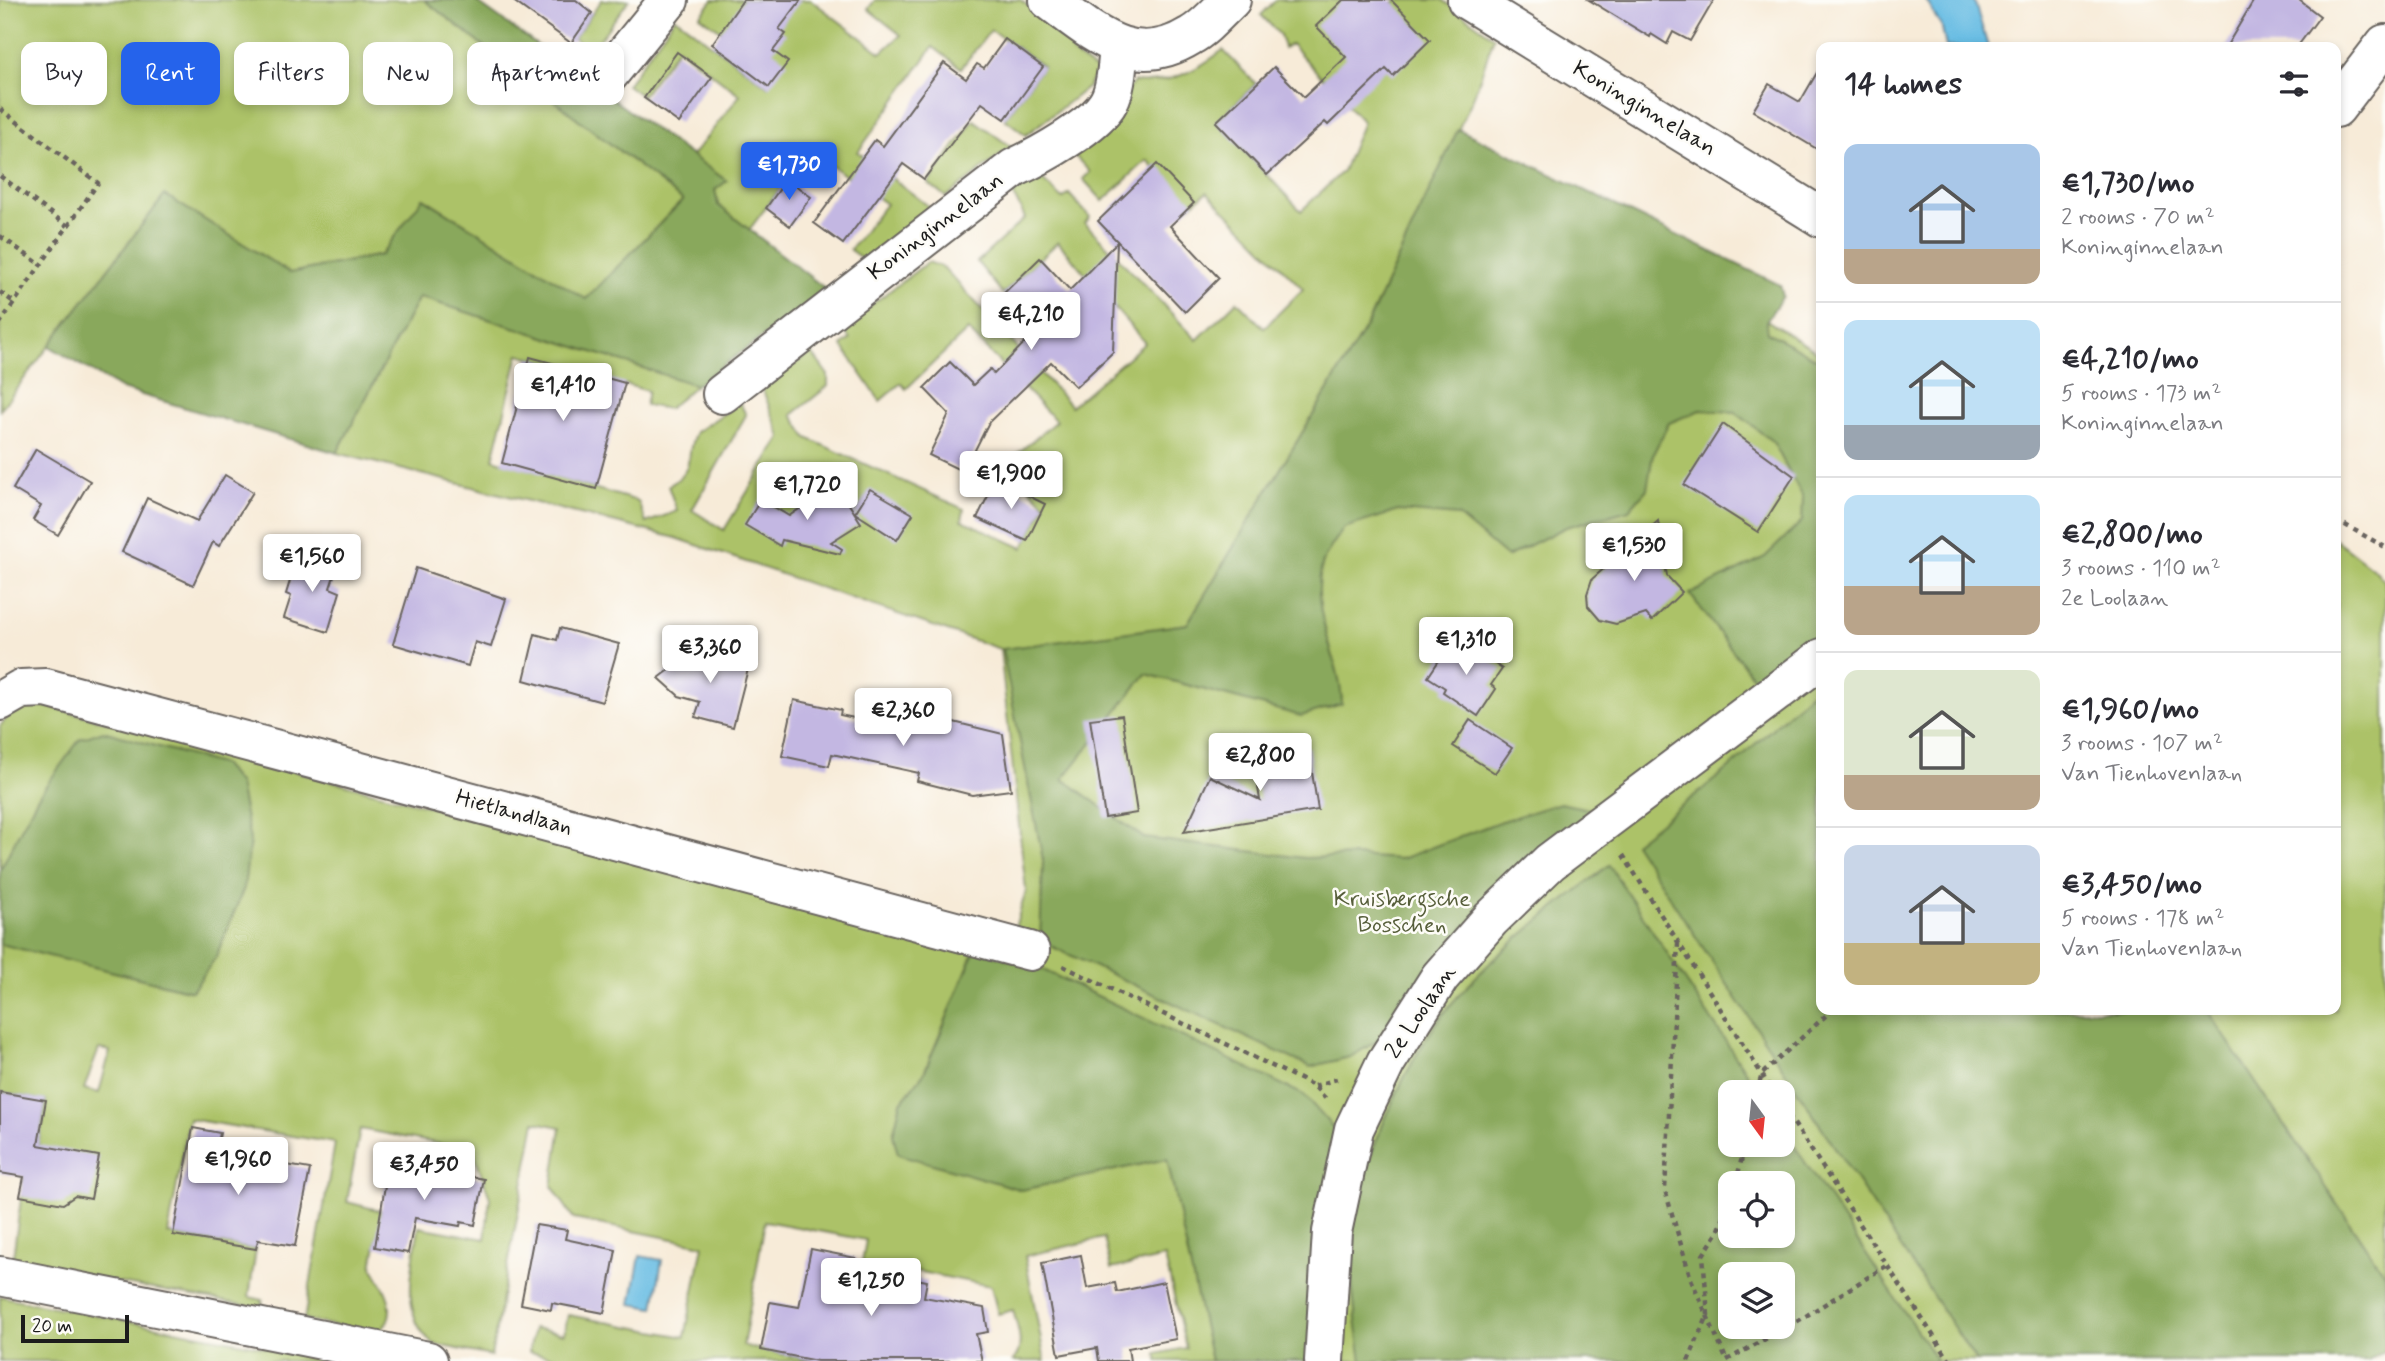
<!DOCTYPE html>
<meta charset="utf-8">
<style>
body{margin:0;font-family:Mynerve,sans-serif;background:#f7f7f7;color:#2b2b33;height:100vh;display:flex;flex-direction:column;font-size:26px;white-space:nowrap}
*{box-sizing:border-box;margin:0}
p{font-size:23px;color:#7c7c81}
.icon{flex:none;width:38px;height:38px;fill:none;stroke:currentColor;stroke-width:2;stroke-linecap:round;stroke-linejoin:round}
.map{position:relative;flex:1;overflow:hidden}
.panel{position:absolute;left:1816px;top:42px;width:525px;height:973px;display:flex;flex-direction:column;background:#fff;border-radius:14px;box-shadow:0 4px 10px #0003}
.panel>*{flex:none}
.guide{position:absolute;left:21px;top:42px;width:665px;height:63px;display:flex;gap:14px}
.needle{width:46px;rotate:165deg}
.fabs{position:absolute;left:1718px;top:1080px;display:grid;gap:14px}
.fabs a{display:grid;place-items:center;width:77px;height:77px;border-radius:14px;background:#fff;box-shadow:0 4px 10px #0003;font-size:35px}
.scale{position:absolute;left:21px;bottom:18px;width:108px;box-sizing:border-box;padding-left:7px;border:4px solid #1c1c1c;border-top:0;font-size:19px;line-height:24px;white-space:nowrap;color:#1c1c1c;-webkit-text-stroke:5px #fdfcf7;paint-order:stroke}
.price{position:absolute;translate:-50% -60px;padding:0 16px;border-radius:7px;background:#fff;color:#222;font-size:23px;line-height:46px;filter:drop-shadow(0 2px 4px #0008)}
.price::after{content:'';position:absolute;left:50%;top:42px;width:21px;height:16px;margin-left:-10px;background:inherit;clip-path:polygon(0 0,100% 0,50% 100%)}
.price.on{background:#2563eb;color:#fff}
ul{padding:0;list-style:none}
li{display:flex;align-items:center;gap:21px;height:175px;padding:0 28px}
li+li{border-top:2px solid #e1e1e2}
li span{display:grid;place-items:center;flex:none;width:196px;height:140px;border-radius:14px;color:#555}
li>.icon{margin-inline-start:auto}
span .icon{width:84px;height:84px;fill:#fffc;stroke-width:1}
li b{font-size:30px}
h2{display:flex;justify-content:space-between;align-items:center;height:84px;padding:0 28px;font-size:30px}
.chip{padding:0 24px;border-radius:14px;background:#fff;box-shadow:0 4px 10px #0003;font-size:24px;line-height:63px}
.chip.on{background:#2563eb;color:#fff}
.map>svg:first-child{display:block}
</style>
<div class="map">
<svg width="2385" height="1361" viewBox="0 0 2385 1361">
<rect width="100%" height="100%" fill="#fdfcf7"/>
<filter id="ink" filterUnits="userSpaceOnUse"><feTurbulence type="fractalNoise" baseFrequency=".0143" numOctaves="2"/><feDisplacementMap in="SourceGraphic" scale="14" xChannelSelector="R" yChannelSelector="G"/><feConvolveMatrix kernelMatrix="1 2 1 2 8 2 1 2 1" color-interpolation-filters="sRGB"/></filter>
<filter id="wash" filterUnits="userSpaceOnUse"><feTurbulence type="fractalNoise" baseFrequency=".00686" numOctaves="4" result="noise"/><feDisplacementMap in="SourceGraphic" scale="28" xChannelSelector="R" yChannelSelector="G"/><feGaussianBlur stdDeviation="1.57" result="paint"/><feColorMatrix in="noise" values="0 0 0 0 0 0 0 0 0 0 0 0 0 0 0 0 0 1.4 0 .05"/><feComposite in="paint" operator="in"/></filter>
<g filter="url(#wash)">
<rect width="100%" height="100%" fill="#f7ebd8"/>
<g fill="#acc267" stroke="#646f42" stroke-width="2" fill-rule="evenodd">
<path d="M 0,0 L 424,0 L 683,200 L 586,300 L 424,198 L 381,255 L 290,273 L 165,195 L 0,410 Z"/>
<path d="M 602,0 L 629,0 L 591,51 L 574,38 Z"/>
<path d="M 713,0 L 811,0 L 881,53 L 901,35 L 868,9 L 875,0 L 1020,0 L 1080,42 L 1072,53 L 1097,71 L 1088,87 L 1026,135 L 1005,119 L 1043,66 L 991,30 L 961,68 L 933,47 L 858,152 L 931,208 L 864,260 L 850,250 L 886,204 L 809,150 L 749,230 L 718,205 L 715,190 L 726,181 L 692,156 L 740,95 L 678,48 L 642,96 L 627,85 L 675,17 L 769,87 L 721,31 L 700,16 Z"/>
<path d="M 1276,0 L 1369,0 L 1378,16 L 1396,0 L 1442,0 L 1494,37 L 1474,96 L 1367,325 L 1210,587 L 1484,142 L 1822,355 L 1822,580 L 1805,620 L 1822,646 L 1822,1010 L 2336,1010 L 2336,540 L 2376,571 L 2385,582 L 2385,1275 L 2313,1168 L 2314,1361 L 1307,1361 L 1181,1220 L 1211,1361 L 1158,1361 L 1156,1354 L 1186,1348 L 1165,1257 L 1111,1269 L 1104,1238 L 1025,1256 L 1045,1361 L 1013,1361 C 1026,1346 1017,1327 1013,1310 L 998,1314 L 991,1286 L 901,1268 L 904,1277 L 855,1303 L 866,1240 L 765,1221 L 743,1346 L 814,1361 L 555,1361 L 556,1357 L 529,1352 L 534,1328 L 564,1334 L 568,1315 L 685,1337 L 703,1245 L 574,1219 L 552,1186 L 561,1127 L 535,1122 L 491,1356 L 434,1344 C 398,1317 413,1264 419,1227 L 485,1239 L 490,1198 L 473,1150 L 360,1129 L 347,1202 L 382,1211 L 372,1267 C 385,1288 402,1313 378,1333 L 304,1320 L 335,1143 L 189,1119 L 168,1234 L 256,1249 L 249,1297 L 263,1300 L 261,1308 L 12,1264 L 24,1177 L 38,1145 L 46,1101 L 0,1092 L 0,726 L 14,709 L 32,702 L 975,950 L 924,1073 L 901,1102 L 944,1164 L 1026,891 L 1000,649 L 676,538 L 337,453 L 419,297 L 696,385 L 668,409 L 645,405 L 648,391 L 519,354 L 493,459 L 638,501 L 646,523 L 677,511 L 668,486 C 697,470 684,455 696,432 L 740,403 L 746,415 L 692,510 L 724,530 L 781,437 L 762,388 L 811,352 L 828,375 L 828,386 L 792,415 L 807,438 L 964,509 L 962,520 L 1023,548 L 1045,504 L 1005,464 L 1056,421 L 968,330 L 906,389 L 901,383 L 880,401 L 842,346 L 850,339 L 842,327 L 928,262 L 944,268 L 1071,406 L 1145,343 L 1058,242 L 1003,294 L 977,262 L 1025,218 L 1013,194 L 1037,175 L 1063,199 L 1069,194 L 1090,217 L 1085,223 L 1197,340 L 1237,301 L 1264,328 L 1303,289 L 1207,192 L 1190,206 L 1147,160 L 1103,201 L 1083,179 L 1090,172 L 1073,154 L 1134,82 C 1169,85 1196,71 1223,50 L 1256,84 L 1217,122 L 1301,211 L 1343,171 L 1363,122 L 1291,44 L 1284,48 L 1280,35 L 1261,15 ZM 99,1049 L 110,1051 L 99,1093 L 84,1089 ZM 1731,1092 L 1783,1092 L 1783,1144 L 1731,1144 ZM 1731,1183 L 1783,1183 L 1783,1236 L 1731,1236 ZM 1731,1274 L 1783,1274 L 1783,1326 L 1731,1326 Z"/>
<path d="M 974,120 L 1011,147 L 946,197 L 928,183 Z"/>
<path d="M 0,1296 L 28,1302 L 337,1361 L 0,1361 Z"/>
</g>
<g fill="#89a85c" stroke="#52623c" stroke-width="2" fill-rule="evenodd">
<path d="M 424,0 L 474,0 L 692,156 L 727,181 L 715,190 L 718,205 L 827,290 L 696,385 L 419,297 L 337,453 L 122,389 L 49,346 L 165,195 L 290,273 L 381,255 L 423,198 L 586,299 L 683,200 Z"/>
<path d="M 1458,129 L 1780,285 L 1783,296 L 1766,321 L 1767,332 L 1822,362 L 1822,635 L 1761,688 L 1690,594 L 1765,557 L 1802,521 L 1803,497 L 1773,442 L 1735,412 L 1700,410 L 1669,423 L 1653,454 L 1647,489 L 1629,510 L 1566,527 L 1507,557 L 1458,516 L 1398,511 L 1344,528 C 1337,539 1325,553 1322,565 C 1309,614 1341,657 1342,704 L 1301,716 L 1146,674 L 1063,779 L 1144,838 L 1305,858 L 1354,856 L 1401,859 L 1496,823 L 1560,803 L 1599,811 L 1384,1037 L 1350,1057 L 1310,1067 L 1040,941 L 1043,860 L 1002,649 L 1187,624 L 1367,325 Z"/>
<path d="M 1814,690 L 1822,701 L 1822,1010 L 2207,1010 L 2385,1275 L 2385,1351 L 2368,1361 L 1976,1361 L 1634,843 L 1728,769 Z"/>
<path d="M 103,731 L 223,765 L 239,784 L 250,840 L 244,888 L 216,957 L 192,991 L 0,944 L 0,870 L 37,798 L 80,739 Z"/>
<path d="M 1609,865 L 1759,1092 L 1731,1092 L 1731,1144 L 1783,1144 L 1783,1129 L 1937,1361 L 1362,1361 C 1356,1321 1350,1280 1350,1239 C 1350,1204 1363,1173 1376,1142 C 1396,1090 1422,1035 1460,994 C 1503,945 1559,906 1609,865 ZM 1731,1183 L 1783,1183 L 1783,1236 L 1731,1236 ZM 1731,1274 L 1783,1274 L 1783,1326 L 1731,1326 Z"/>
<path d="M 975,950 L 1035,966 L 1304,1095 L 1337,1132 L 1314,1361 L 1211,1361 L 1167,1159 L 1022,1190 L 898,1154 L 893,1135 L 901,1102 L 924,1073 Z"/>
</g>
<g fill="#66bce3" stroke="#416c80" stroke-width="2">
<path d="M 1926,0 L 1974,0 L 1988,47 L 1946,47 L 1942,28 Z"/>
<path d="M 640,1256 L 662,1260 L 654,1308 L 631,1304 Z"/>
</g>
<g id="blocks">
<g fill="#c3b7e2">
<path d="M 512,0 L 576,0 L 592,13 L 571,43 Z"/>
<path d="M 743,0 L 801,0 L 779,29 L 786,34 L 773,51 L 788,62 L 769,87 L 712,44 Z"/>
<path d="M 1343,0 L 1391,0 L 1430,40 L 1393,76 L 1386,69 L 1328,125 L 1325,122 L 1267,175 L 1216,122 L 1274,67 L 1304,97 L 1346,57 L 1316,26 Z"/>
<path d="M 1589,0 L 1714,0 L 1690,41 L 1673,32 L 1667,44 L 1651,34 L 1650,37 Z"/>
<path d="M 2254,0 L 2299,0 L 2320,16 L 2297,47 L 2226,47 Z"/>
<path d="M 1005,39 L 1043,67 L 1005,119 L 982,103 L 924,179 L 903,164 L 843,244 L 814,223 L 875,140 L 883,146 L 944,63 L 966,79 L 977,64 L 984,68 Z"/>
<path d="M 677,52 L 712,77 L 679,123 L 644,98 Z"/>
<path d="M 1822,64 L 1822,152 L 1753,111 L 1769,84 L 1800,102 Z"/>
<path d="M 1157,164 L 1194,203 L 1170,226 L 1219,278 L 1185,312 L 1098,221 Z"/>
<path d="M 787,179 L 811,197 L 790,226 L 766,208 Z"/>
<path d="M 1117,242 L 1113,352 L 1076,387 L 1051,362 L 989,422 L 964,472 L 929,455 L 949,414 L 924,388 L 950,362 L 973,385 L 990,369 L 994,374 L 1034,333 L 1020,318 L 1023,315 L 1003,294 L 1040,258 L 1070,290 Z"/>
<path d="M 530,357 L 625,383 L 596,489 L 502,463 Z"/>
<path d="M 1723,424 L 1794,476 L 1758,532 L 1684,485 Z"/>
<path d="M 36,449 L 90,481 L 58,535 L 33,520 L 41,506 L 13,489 Z"/>
<path d="M 225,475 L 253,492 L 219,546 L 213,542 L 193,585 L 122,552 L 147,498 L 197,521 Z"/>
<path d="M 996,480 L 1045,504 L 1027,541 L 977,518 Z"/>
<path d="M 838,487 L 861,523 L 831,542 L 842,549 L 840,554 L 782,540 L 780,546 L 745,525 L 761,499 L 789,516 L 825,491 L 828,494 Z"/>
<path d="M 870,489 L 913,514 L 897,540 L 855,513 Z"/>
<path d="M 1658,521 L 1667,576 L 1682,592 L 1652,621 L 1646,614 L 1616,624 L 1600,620 L 1588,606 L 1587,594 L 1592,579 Z"/>
<path d="M 298,555 L 337,567 L 330,588 L 340,592 L 328,632 L 284,618 L 291,596 L 286,594 Z"/>
<path d="M 416,568 L 506,599 L 491,647 L 475,642 L 468,666 L 393,644 Z"/>
<path d="M 560,628 L 619,644 L 602,702 L 524,680 L 535,634 L 557,640 Z"/>
<path d="M 1452,641 L 1465,650 L 1468,645 L 1502,669 L 1491,685 L 1496,689 L 1478,716 L 1443,692 L 1445,688 L 1428,677 Z"/>
<path d="M 693,652 L 711,657 L 712,652 L 750,661 L 733,727 L 695,717 L 700,702 L 679,696 L 659,678 Z"/>
<path d="M 794,700 L 841,710 L 840,715 L 929,734 L 933,717 L 1003,734 L 1011,790 L 972,795 L 917,781 L 919,773 L 832,754 L 829,766 L 782,756 Z"/>
<path d="M 1122,715 L 1137,813 L 1105,818 L 1090,719 Z"/>
<path d="M 1470,720 L 1512,748 L 1495,773 L 1453,746 Z"/>
<path d="M 1308,747 L 1318,810 L 1184,832 L 1210,776 L 1260,800 L 1253,756 Z"/>
<path d="M 0,1092 L 46,1100 L 38,1145 L 99,1156 L 91,1199 L 75,1196 L 63,1204 L 20,1196 L 24,1177 L 0,1173 Z"/>
<path d="M 193,1128 L 220,1133 L 216,1153 L 310,1169 L 295,1246 L 258,1240 L 256,1249 L 173,1235 Z"/>
<path d="M 389,1161 L 484,1179 L 475,1225 L 461,1222 L 460,1226 L 415,1218 L 408,1253 L 375,1247 Z"/>
<path d="M 536,1225 L 567,1230 L 565,1239 L 616,1250 L 604,1313 L 552,1303 L 551,1310 L 521,1304 Z"/>
<path d="M 811,1249 L 856,1258 L 855,1267 L 927,1281 L 924,1297 L 984,1308 L 988,1332 L 976,1334 L 982,1361 L 817,1361 L 761,1350 L 770,1302 L 799,1307 Z"/>
<path d="M 1081,1255 L 1087,1288 L 1115,1283 L 1117,1292 L 1164,1282 L 1176,1339 L 1128,1348 L 1130,1361 L 1099,1361 L 1097,1348 L 1059,1355 L 1042,1263 Z"/>
</g>
</g>
</g>
<g filter="url(#ink)">
<use href="#blocks" fill-opacity="0" stroke="#69645e" stroke-width="2"/>
<g fill="none" stroke-linecap="round" stroke-linejoin="round">
<g stroke="#69645e" stroke-width="42">
<g id="minor">
<path d="M 1049,0 C 1094,33 1133,71 1190,36 C 1205,28 1218,12 1231,0"/>
<path d="M 1467,0 L 1822,218"/>
<path d="M 605,79 L 669,0"/>
<path d="M 2336,108 L 2385,44"/>
<path d="M 722,394 L 1014,168 C 1038,157 1097,125 1109,101 C 1117,86 1117,64 1119,47"/>
<path d="M 0,701 L 21,689 L 46,688 L 1030,951"/>
<path d="M 0,1276 L 428,1361"/>
<path d="M 1324,1361 L 1332,1232 L 1354,1129 L 1386,1062 L 1440,977 L 1491,919 L 1550,862 L 1822,658"/>
</g>
</g>
<g stroke="#69645e" stroke-width="4.5" stroke-dasharray="5 5" stroke-linecap="butt">
<path d="M 0,109 L 98,183 L 0,323"/>
<path d="M 0,176 L 68,226"/>
<path d="M 0,236 L 41,265"/>
<path d="M 0,292 L 15,303"/>
<path d="M 2336,520 L 2385,547"/>
<path d="M 1623,855 L 1773,1092"/>
<path d="M 1678,943 L 1665,1190 L 1691,1279 L 1727,1361"/>
<path d="M 1063,966 L 1314,1086 L 1326,1099"/>
<path d="M 1314,1086 L 1337,1079"/>
<path d="M 1757,1092 L 1762,1074 L 1832,1010"/>
<path d="M 1783,1107 L 1950,1361"/>
<path d="M 1736,1183 L 1745,1144"/>
<path d="M 1727,1360 L 1793,1324 L 1886,1266"/>
<path d="M 1688,1361 L 1708,1315 L 1703,1255 L 1718,1232 L 1731,1200"/>
</g>
<use href="#minor" stroke="#fff" stroke-width="38"/>
</g>
</g>
<g text-anchor="middle" dominant-baseline="central" stroke-width="5" stroke-linejoin="round" paint-order="stroke">
<g font-size="23" fill="#1c1c1c" stroke="#fdfcf7">
<text transform="translate(1644 109) rotate(31)">Koninginnelaan</text>
<text transform="translate(936 227) rotate(-37)">Koninginnelaan</text>
<text transform="translate(514 813) rotate(15)">Hietlandlaan</text>
<text transform="translate(1421 1012) rotate(-56)">2e Loolaan</text>
</g>
<g font-size="23" fill="#565e3a" stroke="#fdfcf7">
<text x="1402" y="900">Kruisbergsche<tspan x="1402" dy="26">Bosschen</tspan></text>
</g>
</g>
</svg>
<div class="fabs">
<a><svg class="needle" viewBox="-14 -14 28 28"><path d="M0-13l5 13h-10z" fill="#e53935"/><path d="M0 13l5-13h-10z" fill="#7c7c81"/></svg></a>
<a><svg class="icon" aria-label="locate" viewBox="0 0 24 24"><circle cx="12" cy="12" r="6"/><path d="M12 2v4M12 18v4M2 12h4M18 12h4"/></svg></a>
<a><svg class="icon" aria-label="layers" viewBox="0 0 24 24"><path d="M12 4l9 5-9 5-9-5zM3 14l9 5 9-5"/></svg></a>
</div>
<div class="scale">20 m</div>
<b class="price on" style="left:789px;top:202px">€1,730</b>
<b class="price" style="left:1031px;top:352px">€4,210</b>
<b class="price" style="left:563px;top:423px">€1,410</b>
<b class="price" style="left:1011px;top:511px">€1,900</b>
<b class="price" style="left:807px;top:522px">€1,720</b>
<b class="price" style="left:1634px;top:583px">€1,530</b>
<b class="price" style="left:312px;top:594px">€1,560</b>
<b class="price" style="left:1466px;top:677px">€1,310</b>
<b class="price" style="left:710px;top:685px">€3,360</b>
<b class="price" style="left:903px;top:748px">€2,360</b>
<b class="price" style="left:1260px;top:793px">€2,800</b>
<b class="price" style="left:238px;top:1197px">€1,960</b>
<b class="price" style="left:424px;top:1202px">€3,450</b>
<b class="price" style="left:871px;top:1318px">€1,250</b>
<div class="guide">
<a class="chip">Buy</a>
<a class="chip on">Rent</a>
<a class="chip">Filters</a>
<a class="chip">New</a>
<a class="chip">Apartment</a>
</div>
<section class="panel">
<h2>14 homes<svg class="icon" aria-label="filters" viewBox="0 0 24 24"><path d="M4 7h16M4 17h16"/><circle cx="9" cy="7" r="2"/><circle cx="15" cy="17" r="2"/></svg></h2>
<ul>
<li><span style="background:linear-gradient(#a9c7e8 75%,#b9a48a 0)"><svg class="icon" aria-label="home" viewBox="0 0 24 24"><path d="M3 11l9-7 9 7M6 9v11h12V9"/></svg></span><div><b>€1,730/mo</b><p>2 rooms · 70 m²</p><p>Koninginnelaan</p></div></li>
<li><span style="background:linear-gradient(#bfe0f5 75%,#9aa5b1 0)"><svg class="icon" aria-label="home" viewBox="0 0 24 24"><path d="M3 11l9-7 9 7M6 9v11h12V9"/></svg></span><div><b>€4,210/mo</b><p>5 rooms · 173 m²</p><p>Koninginnelaan</p></div></li>
<li><span style="background:linear-gradient(#bfe0f5 65%,#b9a48a 0)"><svg class="icon" aria-label="home" viewBox="0 0 24 24"><path d="M3 11l9-7 9 7M6 9v11h12V9"/></svg></span><div><b>€2,800/mo</b><p>3 rooms · 110 m²</p><p>2e Loolaan</p></div></li>
<li><span style="background:linear-gradient(#dfe7d0 75%,#b9a48a 0)"><svg class="icon" aria-label="home" viewBox="0 0 24 24"><path d="M3 11l9-7 9 7M6 9v11h12V9"/></svg></span><div><b>€1,960/mo</b><p>3 rooms · 107 m²</p><p>Van Tienhovenlaan</p></div></li>
<li><span style="background:linear-gradient(#c9d6e8 70%,#c2b280 0)"><svg class="icon" aria-label="home" viewBox="0 0 24 24"><path d="M3 11l9-7 9 7M6 9v11h12V9"/></svg></span><div><b>€3,450/mo</b><p>5 rooms · 178 m²</p><p>Van Tienhovenlaan</p></div></li>
</ul>
</section>
</div>
